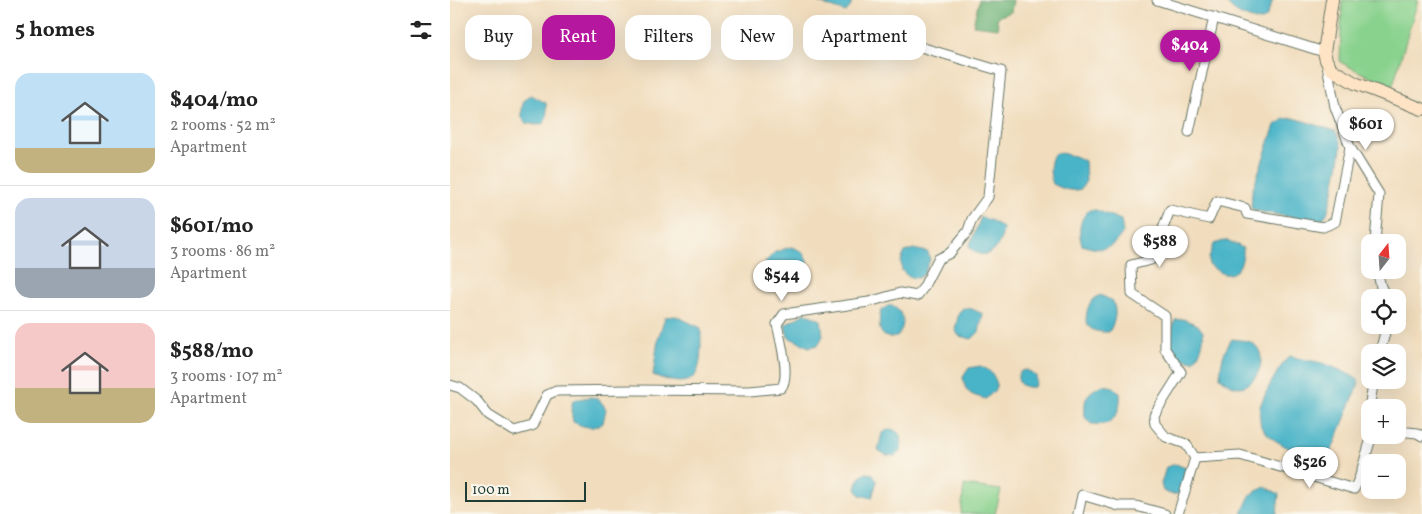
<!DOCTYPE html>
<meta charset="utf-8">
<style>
body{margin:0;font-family:Vollkorn,serif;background:#f6f6f6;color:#222;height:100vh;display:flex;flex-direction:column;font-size:19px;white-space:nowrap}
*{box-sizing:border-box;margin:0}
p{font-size:16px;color:#767676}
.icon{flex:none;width:28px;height:28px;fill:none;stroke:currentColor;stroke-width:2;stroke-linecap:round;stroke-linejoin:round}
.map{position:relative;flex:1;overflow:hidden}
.details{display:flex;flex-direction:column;background:#fff;width:450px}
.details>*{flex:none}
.top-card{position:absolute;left:15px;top:15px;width:475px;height:45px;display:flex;gap:10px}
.needle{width:32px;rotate:17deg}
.tools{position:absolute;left:911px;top:234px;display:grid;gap:10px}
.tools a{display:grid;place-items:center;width:45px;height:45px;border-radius:10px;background:#fff;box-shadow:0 5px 20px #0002;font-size:25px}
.scale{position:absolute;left:15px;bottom:12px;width:121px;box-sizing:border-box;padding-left:5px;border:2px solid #1f3d34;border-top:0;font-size:14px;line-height:18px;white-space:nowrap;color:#1f3d34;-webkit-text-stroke:4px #fbf7ec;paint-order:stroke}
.price{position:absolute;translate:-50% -42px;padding:0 11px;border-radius:18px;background:#fff;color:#222;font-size:16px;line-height:32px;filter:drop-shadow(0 1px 2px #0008)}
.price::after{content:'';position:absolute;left:50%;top:30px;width:15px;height:11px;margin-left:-8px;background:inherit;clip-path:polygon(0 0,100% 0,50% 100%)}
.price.selected{background:#b5179e;color:#fff}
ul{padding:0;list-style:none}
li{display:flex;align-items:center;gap:15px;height:125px;padding:0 15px}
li+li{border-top:1px solid #e0e0e0}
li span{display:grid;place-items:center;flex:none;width:140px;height:100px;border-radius:15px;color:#555}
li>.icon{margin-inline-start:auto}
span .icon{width:60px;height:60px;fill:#fffc;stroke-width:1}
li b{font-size:21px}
h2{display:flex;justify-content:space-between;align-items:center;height:60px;padding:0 15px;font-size:21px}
.pill{padding:0 18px;border-radius:15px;background:#fff;box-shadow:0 5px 20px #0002;font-size:18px;line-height:45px}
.pill.selected{background:#b5179e;color:#fff}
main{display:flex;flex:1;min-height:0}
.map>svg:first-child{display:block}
</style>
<main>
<section class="details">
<h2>5 homes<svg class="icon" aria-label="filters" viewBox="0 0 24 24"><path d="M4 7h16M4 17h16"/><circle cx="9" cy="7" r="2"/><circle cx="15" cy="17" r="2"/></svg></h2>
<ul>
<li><span style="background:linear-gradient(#bfe0f5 75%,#c2b280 0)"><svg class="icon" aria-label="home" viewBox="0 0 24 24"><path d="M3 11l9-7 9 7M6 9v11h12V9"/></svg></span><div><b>$404/mo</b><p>2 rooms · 52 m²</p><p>Apartment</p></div></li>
<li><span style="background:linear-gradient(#c9d6e8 70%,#9aa5b1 0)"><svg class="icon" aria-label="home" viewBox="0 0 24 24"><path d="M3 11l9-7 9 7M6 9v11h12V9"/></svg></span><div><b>$601/mo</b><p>3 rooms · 86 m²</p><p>Apartment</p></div></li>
<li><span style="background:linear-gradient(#f6c9c9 65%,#c2b280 0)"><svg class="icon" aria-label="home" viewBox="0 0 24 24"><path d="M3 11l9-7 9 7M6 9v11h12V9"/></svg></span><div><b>$588/mo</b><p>3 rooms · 107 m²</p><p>Apartment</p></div></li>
</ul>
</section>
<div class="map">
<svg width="972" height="514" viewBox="0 0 972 514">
<rect width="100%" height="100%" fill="#fbf7ec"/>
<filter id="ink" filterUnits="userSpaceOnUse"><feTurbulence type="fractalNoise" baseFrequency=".02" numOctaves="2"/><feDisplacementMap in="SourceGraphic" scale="10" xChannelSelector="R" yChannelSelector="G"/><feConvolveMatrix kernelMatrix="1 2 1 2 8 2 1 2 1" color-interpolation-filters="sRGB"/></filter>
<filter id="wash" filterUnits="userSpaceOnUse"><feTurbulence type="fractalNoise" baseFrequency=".0096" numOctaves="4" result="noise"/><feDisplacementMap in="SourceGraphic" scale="20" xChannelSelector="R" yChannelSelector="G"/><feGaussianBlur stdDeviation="1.12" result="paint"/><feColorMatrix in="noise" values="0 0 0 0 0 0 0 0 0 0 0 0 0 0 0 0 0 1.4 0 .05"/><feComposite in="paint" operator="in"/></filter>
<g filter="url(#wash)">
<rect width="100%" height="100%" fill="#f1ddbd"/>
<g fill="#89d28e" stroke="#548861">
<path d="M 892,0 L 968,0 L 942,88 L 890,62 Z"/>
<path d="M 514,485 L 551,490 L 545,514 L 511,514 Z"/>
</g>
<path fill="#6eb479" stroke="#467856" d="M 529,0 L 563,0 L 561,12 L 547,17 L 548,28 L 523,25 Z"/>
<g fill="#4ab4c8" stroke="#34787e">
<path d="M 368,0 L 401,0 L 401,6 L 396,12 L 369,3 Z"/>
<path d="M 775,0 L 823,0 L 816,18 L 810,21 C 795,17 783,14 775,0 Z"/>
<path d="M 81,95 L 96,103 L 97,116 L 94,123 L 86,125 L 76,123 L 72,118 C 72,107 71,101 81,95 Z"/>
<path d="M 844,118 L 885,131 C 888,135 890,139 891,145 C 892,153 880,209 876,215 C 873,220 868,220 862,221 L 807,211 L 801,208 L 802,191 L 825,125 L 834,119 Z"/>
<path d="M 610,153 L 624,156 L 635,161 L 636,181 L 631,189 C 620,192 613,189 603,184 C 599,174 599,163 604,154 Z"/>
<path d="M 639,210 L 646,210 L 671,220 L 673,232 C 662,250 652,252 632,245 C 628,232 629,219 639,210 Z"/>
<path d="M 531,217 L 542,221 L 553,228 C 553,239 544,258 529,254 C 526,253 522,249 519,247 Z"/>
<path d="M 777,240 L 793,248 C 794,260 789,276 774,274 C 769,273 764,268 759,265 L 759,258 L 764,244 Z"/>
<path d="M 341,247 C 369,253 358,291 333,285 C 320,281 317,275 315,262 L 325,252 Z"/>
<path d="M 463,249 L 478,252 L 480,260 L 474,274 L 468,278 L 459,277 L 452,271 L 451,261 L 455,252 Z"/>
<path d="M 650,295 L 663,301 C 667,313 665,322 659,332 C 648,332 642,332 636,323 C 636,311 638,301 650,295 Z"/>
<path d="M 440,305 C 454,311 457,324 447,337 C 427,341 428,324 431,310 Z"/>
<path d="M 513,308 L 522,309 L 533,314 L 529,332 L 522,339 L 509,336 L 505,330 L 509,312 Z"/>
<path d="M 355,313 L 371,320 L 373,336 L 368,345 L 359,347 L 338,337 L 335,325 Z"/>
<path d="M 226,316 L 251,328 C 251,369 253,395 203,375 L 208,339 L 215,317 Z"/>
<path d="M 733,319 L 748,325 L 753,332 C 754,343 751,352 744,361 C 736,360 727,358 721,353 L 721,333 L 725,320 Z"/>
<path d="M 782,339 C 787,340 793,340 798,341 C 825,351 805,394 784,386 C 779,385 774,380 770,377 C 771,362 773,352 782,339 Z"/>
<path d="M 840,356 C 850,359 858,360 868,362 C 881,365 896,373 908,379 L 909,383 L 884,445 C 883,448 881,453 878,455 C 865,464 833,446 822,438 C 818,435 814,430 811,427 C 810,421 809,412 810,407 C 813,396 832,361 840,356 Z"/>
<path d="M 530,366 C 540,370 543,373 547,384 L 544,391 L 536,399 C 521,395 515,394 513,377 L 519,368 Z"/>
<path d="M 577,370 L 586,376 L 586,383 L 584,387 C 574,388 567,385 568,375 L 571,371 Z"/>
<path d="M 653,385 L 664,387 L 670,393 C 671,405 668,421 654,424 C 651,425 645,424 641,424 L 635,417 C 634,398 635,393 653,385 Z"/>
<path d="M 140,397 C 149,398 151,401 156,409 L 153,423 C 143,430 134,427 123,422 L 121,410 L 123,400 Z"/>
<path d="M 440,429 C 452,431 453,441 450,451 L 445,456 L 436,455 L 428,450 L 432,433 Z"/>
<path d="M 726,464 L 738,469 L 733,489 L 729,494 L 720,494 L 713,491 L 711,484 L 716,467 Z"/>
<path d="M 416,473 L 423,474 L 427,481 L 422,498 L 410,495 L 406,489 L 409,478 Z"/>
<path d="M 816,487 L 829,494 L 827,514 L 792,514 C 799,498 798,493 816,487 Z"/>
</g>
</g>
<g filter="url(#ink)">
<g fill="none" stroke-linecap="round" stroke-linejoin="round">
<g stroke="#687564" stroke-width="11">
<g id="street">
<path d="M 707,0 L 874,52"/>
<path d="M 877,65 L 885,107 L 900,147 L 929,194 L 925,242"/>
<path d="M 739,132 L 764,17"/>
<path d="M 927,270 L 931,287 L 937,298"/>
<path d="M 930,352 L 937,325"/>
<path d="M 0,385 L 10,388 L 27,401 L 38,415 L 64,431 L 82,426 L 97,395 L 106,391 L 184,390 L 300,391 L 331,388 C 341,377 330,339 327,324 L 334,314 L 419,302 L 450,293 L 467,296 L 473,288 L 488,259 L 500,253 L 518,231 L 522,219 L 538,197 L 551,71 L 464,45"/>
<path d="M 920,412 L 919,408 L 924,380"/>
<path d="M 948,431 L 967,433 L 972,436"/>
<path d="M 745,458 L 790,455 L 904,489 L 909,479 L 922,435"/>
<path d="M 628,514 L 632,495 L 669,506 L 686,506 L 715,514"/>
<path d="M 728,514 L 745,458 L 736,444 L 716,437 L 705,424 L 704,415 L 731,372 L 715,349 L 715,316 L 682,294 L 681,265 L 701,260 L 720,210 L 759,219 L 767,201 L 795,208 L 797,214 L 873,227 L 885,222 L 900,147"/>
</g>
</g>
<g stroke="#687564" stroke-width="14">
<path id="secondary" d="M 882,0 L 874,52 L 876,60 L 881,69 L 905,83 L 972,109"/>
</g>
<use href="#street" stroke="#fff" stroke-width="9"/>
<use href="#secondary" stroke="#fee4c5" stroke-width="12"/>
</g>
</g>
</svg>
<div class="tools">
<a><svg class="needle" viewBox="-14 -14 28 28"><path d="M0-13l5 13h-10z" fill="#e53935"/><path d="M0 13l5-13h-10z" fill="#767676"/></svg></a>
<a><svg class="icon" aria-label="locate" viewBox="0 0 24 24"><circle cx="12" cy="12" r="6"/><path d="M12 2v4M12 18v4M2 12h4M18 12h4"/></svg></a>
<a><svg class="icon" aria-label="layers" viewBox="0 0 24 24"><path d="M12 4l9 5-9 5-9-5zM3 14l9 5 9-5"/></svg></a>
<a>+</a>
<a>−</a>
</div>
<div class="scale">100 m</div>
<b class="price selected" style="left:740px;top:72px">$404</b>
<b class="price" style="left:916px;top:151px">$601</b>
<b class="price" style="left:710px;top:268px">$588</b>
<b class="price" style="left:332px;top:302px">$544</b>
<b class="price" style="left:860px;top:489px">$526</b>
<div class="top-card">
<a class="pill">Buy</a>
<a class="pill selected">Rent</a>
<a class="pill">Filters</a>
<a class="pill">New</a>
<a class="pill">Apartment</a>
</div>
</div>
</main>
